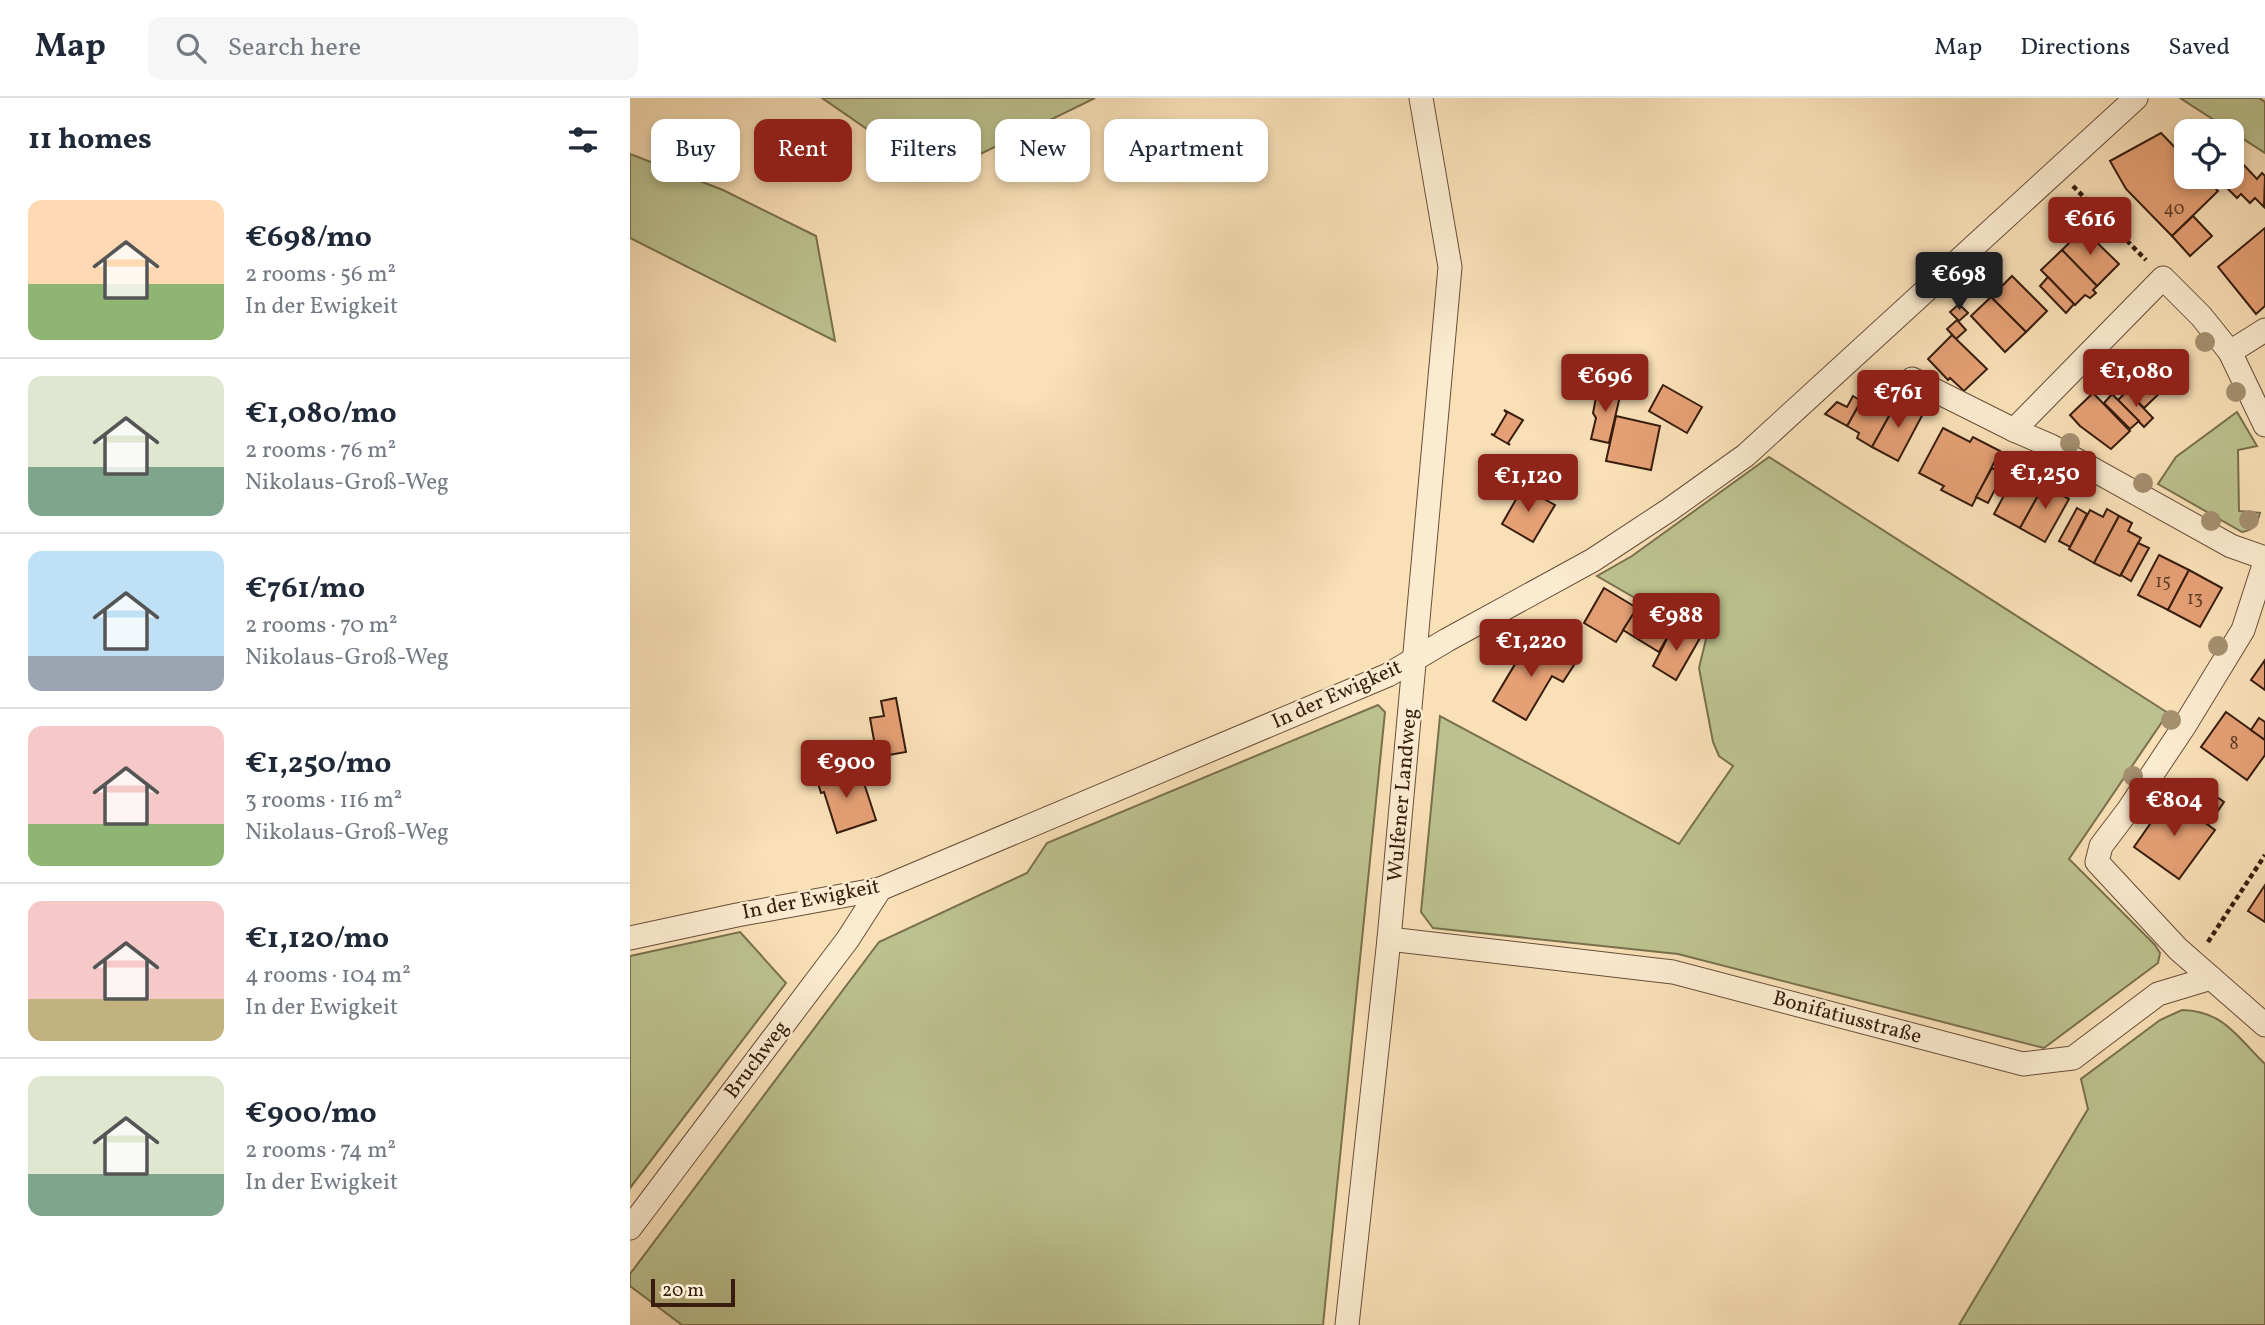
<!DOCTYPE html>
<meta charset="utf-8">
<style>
body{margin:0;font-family:Vollkorn,serif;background:#f6f6f7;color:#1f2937;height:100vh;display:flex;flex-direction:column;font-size:26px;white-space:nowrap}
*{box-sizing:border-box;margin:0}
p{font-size:23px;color:#747a83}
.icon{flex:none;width:38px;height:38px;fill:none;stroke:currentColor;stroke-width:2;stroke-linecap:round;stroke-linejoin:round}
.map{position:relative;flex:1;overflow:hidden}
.details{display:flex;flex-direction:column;background:#fff;width:630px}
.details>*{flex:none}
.hud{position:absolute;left:21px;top:21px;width:665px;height:63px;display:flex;gap:14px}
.controls{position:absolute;left:1544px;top:21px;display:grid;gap:14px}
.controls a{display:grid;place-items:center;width:70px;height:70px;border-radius:14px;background:#fff;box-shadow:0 4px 10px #0003;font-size:35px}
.scale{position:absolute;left:21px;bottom:18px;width:84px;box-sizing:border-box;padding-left:7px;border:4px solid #381d0e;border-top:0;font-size:19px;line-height:24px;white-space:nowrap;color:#381d0e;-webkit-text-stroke:5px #fbebd0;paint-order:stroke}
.price{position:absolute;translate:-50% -60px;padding:0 16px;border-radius:7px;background:#8f2418;color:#fff;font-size:23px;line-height:46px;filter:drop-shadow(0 2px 4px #0008)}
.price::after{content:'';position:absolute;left:50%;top:42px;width:21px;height:16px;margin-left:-10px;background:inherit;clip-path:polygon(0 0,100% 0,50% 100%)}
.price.on{background:#222;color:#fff}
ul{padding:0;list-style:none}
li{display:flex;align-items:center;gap:21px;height:175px;padding:0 28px}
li+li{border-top:2px solid #e0e1e3}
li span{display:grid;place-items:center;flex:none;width:196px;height:140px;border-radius:14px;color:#555}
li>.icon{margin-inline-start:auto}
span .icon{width:84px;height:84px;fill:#fffc;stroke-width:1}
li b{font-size:30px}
h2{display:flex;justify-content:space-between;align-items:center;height:84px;padding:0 28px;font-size:30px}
.pill{padding:0 24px;border-radius:14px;background:#fff;box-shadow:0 4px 10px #0003;font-size:24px;line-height:63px}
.pill.on{background:#8f2418;color:#fff}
header{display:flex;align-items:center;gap:42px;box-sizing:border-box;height:98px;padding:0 35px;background:#fff;border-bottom:2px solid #e0e1e3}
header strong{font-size:33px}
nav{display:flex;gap:38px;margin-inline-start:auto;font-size:24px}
.search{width:490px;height:63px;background:#f6f6f7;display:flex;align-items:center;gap:18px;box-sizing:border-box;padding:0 24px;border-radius:14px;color:#747a83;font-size:26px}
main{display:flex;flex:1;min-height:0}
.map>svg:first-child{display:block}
</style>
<header>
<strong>Map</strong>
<div class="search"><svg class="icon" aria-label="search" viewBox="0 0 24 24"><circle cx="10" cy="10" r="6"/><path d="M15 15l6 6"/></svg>Search here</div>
<nav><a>Map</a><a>Directions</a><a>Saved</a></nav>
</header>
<main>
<section class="details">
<h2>11 homes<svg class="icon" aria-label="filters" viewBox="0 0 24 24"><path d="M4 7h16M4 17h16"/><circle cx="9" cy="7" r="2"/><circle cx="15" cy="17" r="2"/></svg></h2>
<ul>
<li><span style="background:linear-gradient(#ffd9b3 60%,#8fb573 0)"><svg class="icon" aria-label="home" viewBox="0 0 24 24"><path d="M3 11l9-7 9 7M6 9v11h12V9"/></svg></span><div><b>€698/mo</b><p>2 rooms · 56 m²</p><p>In der Ewigkeit</p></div></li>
<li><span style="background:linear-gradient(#dfe7d0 65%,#7fa58c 0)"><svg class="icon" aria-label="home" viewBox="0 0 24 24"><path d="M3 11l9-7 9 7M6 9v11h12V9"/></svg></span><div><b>€1,080/mo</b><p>2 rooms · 76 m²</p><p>Nikolaus-Groß-Weg</p></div></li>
<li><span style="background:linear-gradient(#bfe0f5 75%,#9aa5b1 0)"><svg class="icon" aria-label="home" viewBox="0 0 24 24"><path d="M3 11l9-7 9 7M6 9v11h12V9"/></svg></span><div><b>€761/mo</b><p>2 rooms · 70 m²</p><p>Nikolaus-Groß-Weg</p></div></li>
<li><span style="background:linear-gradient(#f6c9c9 70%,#8fb573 0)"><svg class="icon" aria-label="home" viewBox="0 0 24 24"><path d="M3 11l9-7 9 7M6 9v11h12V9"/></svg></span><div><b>€1,250/mo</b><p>3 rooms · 116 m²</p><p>Nikolaus-Groß-Weg</p></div></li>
<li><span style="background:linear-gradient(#f6c9c9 70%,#c2b280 0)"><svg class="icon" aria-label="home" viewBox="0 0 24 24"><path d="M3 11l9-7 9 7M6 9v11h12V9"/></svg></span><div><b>€1,120/mo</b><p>4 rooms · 104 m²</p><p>In der Ewigkeit</p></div></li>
<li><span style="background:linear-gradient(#dfe7d0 70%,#7fa58c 0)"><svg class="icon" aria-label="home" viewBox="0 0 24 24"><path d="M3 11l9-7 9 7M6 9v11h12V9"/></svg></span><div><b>€900/mo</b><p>2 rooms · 74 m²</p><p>In der Ewigkeit</p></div></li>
</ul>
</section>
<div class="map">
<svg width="1635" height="1227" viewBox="0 0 1635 1227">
<rect width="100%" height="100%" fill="#f9e0b7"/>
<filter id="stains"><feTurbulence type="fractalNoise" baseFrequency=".00286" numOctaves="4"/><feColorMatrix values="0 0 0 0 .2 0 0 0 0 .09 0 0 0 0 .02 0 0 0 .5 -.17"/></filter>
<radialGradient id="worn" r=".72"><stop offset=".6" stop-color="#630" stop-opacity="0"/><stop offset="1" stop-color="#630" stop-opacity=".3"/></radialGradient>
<g fill="#bcc28f" stroke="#7a704e" stroke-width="2">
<path d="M 192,0 L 465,0 L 305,78 Z"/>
<path d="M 1550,0 L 1629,0 L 1635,4 L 1635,55 Z"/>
<path d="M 0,56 L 93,92 L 186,138 L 205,243 L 0,140 Z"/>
<path d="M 1607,314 L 1627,348 L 1608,352 L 1609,413 L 1630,415 C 1627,426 1624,432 1612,434 L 1528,386 L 1546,359 Z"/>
<path d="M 1139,359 L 1538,615 L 1439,761 L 1525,847 L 1530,855 L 1528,865 L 1414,950 L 1048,856 L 803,830 L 791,814 L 810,618 L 1049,746 L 1103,668 L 1089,658 L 1083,644 L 1069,570 L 1076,541 L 967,478 L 1002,458 Z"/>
<path d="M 748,607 L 755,614 L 693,1227 L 52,1227 L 0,1188 L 0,1176 L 249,844 L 397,775 L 417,745 Z"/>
<path d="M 110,834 L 156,885 L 0,1090 L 0,858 Z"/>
<path d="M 1552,912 C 1594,913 1607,939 1635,966 L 1635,1227 L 1329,1227 L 1458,1011 L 1451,981 L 1530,922 Z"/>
</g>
<g fill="#e5a075" stroke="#381d0e" stroke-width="2">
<path d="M 1531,35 L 1556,61 L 1556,79 L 1574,79 L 1588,93 L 1542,138 L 1496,91 L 1480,63 Z"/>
<path d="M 1610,63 L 1627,81 L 1632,75 L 1635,78 L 1634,109 L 1625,100 L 1620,105 L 1611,96 L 1607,100 L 1598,91 L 1602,87 L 1594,79 L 1601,79 L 1601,71 Z"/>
<path d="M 1563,118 L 1582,138 L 1560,158 L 1542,138 Z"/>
<path d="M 1635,130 L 1635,208 L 1626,216 L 1588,169 Z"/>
<path d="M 1453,131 L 1489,166 L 1467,188 L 1432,152 Z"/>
<path d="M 1432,152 L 1467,188 L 1463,192 L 1466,195 L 1460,200 L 1455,197 L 1445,207 L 1411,172 Z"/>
<path d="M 1382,178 L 1417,213 L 1396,234 L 1361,199 Z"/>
<path d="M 1418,179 L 1444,206 L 1436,215 L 1410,188 Z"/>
<path d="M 1361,199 L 1396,234 L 1375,254 L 1341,218 Z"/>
<path d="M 1329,206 L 1338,215 L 1329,223 L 1320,214 Z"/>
<path d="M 1327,222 L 1336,232 L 1326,241 L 1317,231 Z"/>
<path d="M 1322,237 L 1357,271 L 1334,293 L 1320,280 L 1318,282 L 1298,261 Z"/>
<path d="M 1502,257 L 1535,290 L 1514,310 L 1481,277 Z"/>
<path d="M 1241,285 L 1269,300 L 1242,349 L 1227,340 L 1229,335 L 1217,328 Z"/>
<path d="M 1033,287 L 1072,309 L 1057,335 L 1019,313 Z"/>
<path d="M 968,289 L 991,294 L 979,345 L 961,341 L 966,320 L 963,315 Z"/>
<path d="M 1497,293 L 1523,320 L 1514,329 L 1488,302 Z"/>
<path d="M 1463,295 L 1500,333 L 1481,351 L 1450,328 L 1440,317 Z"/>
<path d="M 1482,296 L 1509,323 L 1500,331 L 1474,305 Z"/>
<path d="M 1223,298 L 1231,303 L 1217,328 L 1195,316 L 1207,304 L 1217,309 Z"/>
<path d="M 1269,300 L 1294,314 L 1268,363 L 1242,349 Z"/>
<path d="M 874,312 L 893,322 L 878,345 L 880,347 L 861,336 L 864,337 L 877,315 Z"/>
<path d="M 986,318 L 1030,328 L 1021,372 L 976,363 Z"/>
<path d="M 1313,330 L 1340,344 L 1343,339 L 1370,353 L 1342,408 L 1311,392 L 1314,388 L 1289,375 Z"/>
<path d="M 1392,364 L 1419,378 L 1390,430 L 1364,416 Z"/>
<path d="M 1362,370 L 1373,376 L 1358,405 L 1346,399 Z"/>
<path d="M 1419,378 L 1431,385 L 1426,394 L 1439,401 L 1415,444 L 1390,430 Z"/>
<path d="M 893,389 L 925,407 L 903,444 L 872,426 Z"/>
<path d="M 1447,410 L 1457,416 L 1440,449 L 1429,443 Z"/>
<path d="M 1477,411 L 1489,418 L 1464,465 L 1439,451 L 1460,412 L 1473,419 Z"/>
<path d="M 1489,418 L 1502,425 L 1498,433 L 1511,440 L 1490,478 L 1464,465 Z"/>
<path d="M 1508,445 L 1519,450 L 1501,483 L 1491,477 Z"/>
<path d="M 1529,457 L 1559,472 L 1538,512 L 1508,497 Z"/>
<path d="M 1559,472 L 1592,490 L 1570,529 L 1538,512 Z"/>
<path d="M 974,490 L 1007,510 L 986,544 L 954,525 Z"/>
<path d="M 1007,510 L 1042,531 L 1029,554 L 993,532 Z"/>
<path d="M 1042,531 L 1070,540 L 1046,582 L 1023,568 Z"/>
<path d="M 900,541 L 944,567 L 933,584 L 922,578 L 896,622 L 863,603 Z"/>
<path d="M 1635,562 L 1635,592 L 1621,582 Z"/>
<path d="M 266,600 L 276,654 L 247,659 L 240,620 L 254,618 L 251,603 Z"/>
<path d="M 1596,614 L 1635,642 L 1635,657 L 1617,682 L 1571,649 Z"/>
<path d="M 1629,620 L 1635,624 L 1635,642 L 1621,632 Z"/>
<path d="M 219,668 L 224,685 L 233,682 L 246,722 L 207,735 L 194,694 L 191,695 L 186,679 Z"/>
<path d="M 1563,682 L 1594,704 L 1578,727 L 1546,705 Z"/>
<path d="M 1539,699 L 1585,732 L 1549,781 L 1504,749 Z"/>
<path d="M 1635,787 L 1635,824 L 1618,813 Z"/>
</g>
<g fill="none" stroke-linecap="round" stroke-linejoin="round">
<g stroke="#684e38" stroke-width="25">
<g id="street">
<path d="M 1600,254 L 1635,232"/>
<path d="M 1282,281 L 1384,332 L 1421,348 L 1601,448 L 1635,460"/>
<path d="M 1384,332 L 1533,180 L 1571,218 L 1600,254 L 1635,327"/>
<path d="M 1635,464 L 1613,532 L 1555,627 L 1499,711 L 1471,748 L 1467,764 L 1548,851 L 1635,927"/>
<path d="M 0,840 L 107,817 L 250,791 L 758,577 L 817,542 L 963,462 L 1039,412 L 1116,357 L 1506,0"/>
<path d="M 759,841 L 1043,874 L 1393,966 L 1443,960 L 1528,896 L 1581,880"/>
<path d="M 0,1130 L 218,841 L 250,791"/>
<path d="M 717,1227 L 759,841 L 820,169 L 791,0"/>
</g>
</g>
<g stroke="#381d0e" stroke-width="4.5" stroke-dasharray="5 3.5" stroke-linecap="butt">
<path d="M 1443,88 L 1516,162"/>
<path d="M 1578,844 L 1635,757"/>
</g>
<use href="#street" stroke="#fbebd0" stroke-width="23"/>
</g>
<g fill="#a59070">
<circle cx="1575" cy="244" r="10"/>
<circle cx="1606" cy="294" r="10"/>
<circle cx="1440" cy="345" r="10"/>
<circle cx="1513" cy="385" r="10"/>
<circle cx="1619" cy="422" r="10"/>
<circle cx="1581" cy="423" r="10"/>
<circle cx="1588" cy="548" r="10"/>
<circle cx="1541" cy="622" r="10"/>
<circle cx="1503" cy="678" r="10"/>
</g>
<g text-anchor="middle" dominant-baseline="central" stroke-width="5" stroke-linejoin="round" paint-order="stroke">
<g font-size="18" fill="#633e28">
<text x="1544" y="111">40</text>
<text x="1533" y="484">15</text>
<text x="1565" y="501">13</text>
<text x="1604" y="646">8</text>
</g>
<g font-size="21" fill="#381d0e" stroke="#fbebd0">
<text transform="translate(707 597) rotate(-24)">In der Ewigkeit</text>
<text transform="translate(773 697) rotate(-85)">Wulfener Landweg</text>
<text transform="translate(181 802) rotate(-11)">In der Ewigkeit</text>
<text transform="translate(1217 920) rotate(15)">Bonifatiusstraße</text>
<text transform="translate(127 962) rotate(-53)">Bruchweg</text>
</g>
</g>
<rect width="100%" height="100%" filter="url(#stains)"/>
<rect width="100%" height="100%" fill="url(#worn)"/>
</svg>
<div class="controls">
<a><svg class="icon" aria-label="locate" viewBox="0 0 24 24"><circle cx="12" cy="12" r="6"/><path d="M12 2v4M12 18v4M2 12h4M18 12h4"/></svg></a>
</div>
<div class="scale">20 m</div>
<b class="price" style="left:1460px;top:159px">€616</b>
<b class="price on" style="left:1329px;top:214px">€698</b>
<b class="price" style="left:1506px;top:311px">€1,080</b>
<b class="price" style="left:975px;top:316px">€696</b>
<b class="price" style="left:1268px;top:332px">€761</b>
<b class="price" style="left:1415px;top:413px">€1,250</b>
<b class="price" style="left:898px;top:416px">€1,120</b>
<b class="price" style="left:1046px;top:555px">€988</b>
<b class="price" style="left:901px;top:581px">€1,220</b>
<b class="price" style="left:216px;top:702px">€900</b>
<b class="price" style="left:1544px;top:740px">€804</b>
<div class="hud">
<a class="pill">Buy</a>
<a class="pill on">Rent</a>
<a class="pill">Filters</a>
<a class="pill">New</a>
<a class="pill">Apartment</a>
</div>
</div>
</main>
